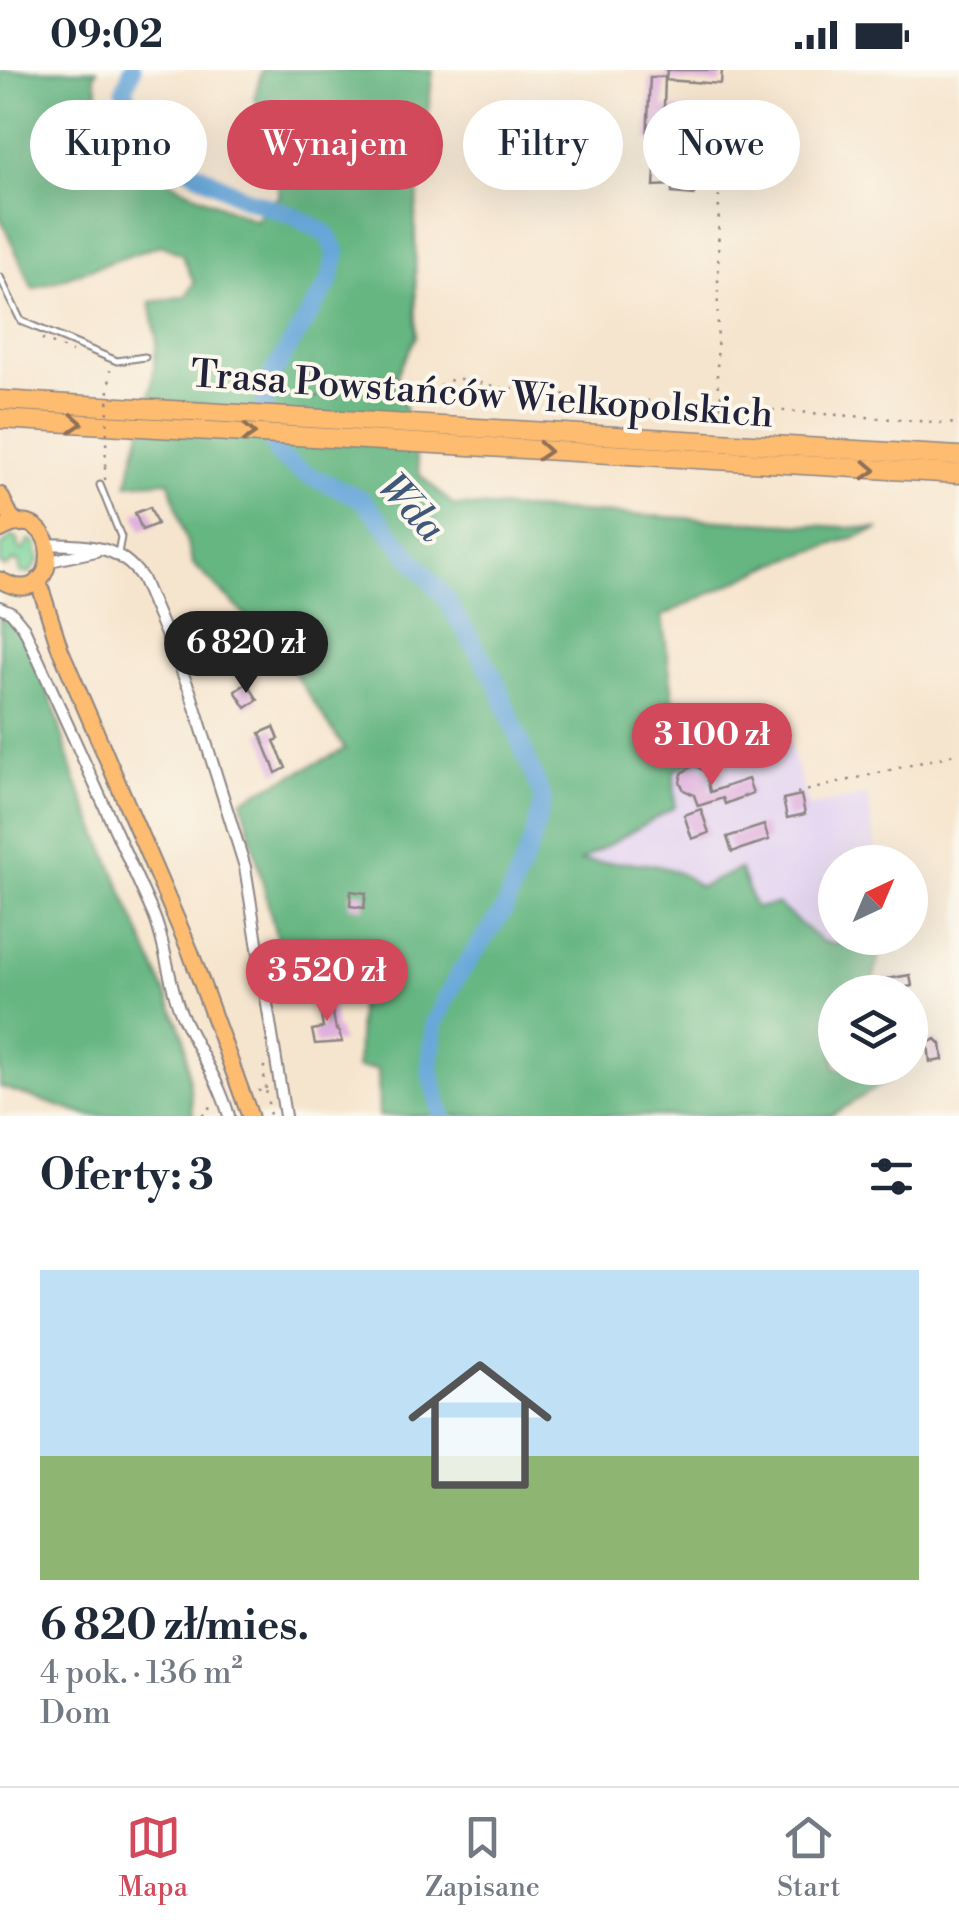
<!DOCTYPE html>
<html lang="pl">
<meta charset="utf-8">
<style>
body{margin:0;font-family:"Libre Bodoni",serif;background:#f2f2f3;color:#1f2937;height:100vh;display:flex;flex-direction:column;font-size:38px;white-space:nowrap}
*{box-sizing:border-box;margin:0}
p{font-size:32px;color:#747a83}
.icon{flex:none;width:55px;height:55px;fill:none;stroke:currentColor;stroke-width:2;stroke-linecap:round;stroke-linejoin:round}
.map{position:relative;height:1046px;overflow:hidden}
.drawer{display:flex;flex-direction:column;background:#fff;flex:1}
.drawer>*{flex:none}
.hud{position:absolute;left:30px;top:30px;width:900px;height:90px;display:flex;gap:20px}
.needle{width:65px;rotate:44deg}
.buttons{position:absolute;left:818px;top:775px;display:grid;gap:20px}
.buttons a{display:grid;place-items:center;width:110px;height:110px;border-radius:50%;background:#fff;box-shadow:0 10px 40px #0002;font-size:50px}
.price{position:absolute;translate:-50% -85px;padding:0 22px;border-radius:35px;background:#d1495b;color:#fff;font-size:32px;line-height:65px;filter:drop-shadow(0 2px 5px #0008)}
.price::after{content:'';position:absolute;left:50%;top:60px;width:30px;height:22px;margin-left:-15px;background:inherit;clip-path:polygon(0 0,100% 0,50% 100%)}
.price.on{background:#222;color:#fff}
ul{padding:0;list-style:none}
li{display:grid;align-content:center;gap:20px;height:530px;padding:0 40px}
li+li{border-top:2px solid #e0e1e3}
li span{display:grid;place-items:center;height:310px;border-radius:0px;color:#555}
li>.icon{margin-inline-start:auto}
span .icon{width:180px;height:180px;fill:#fffc;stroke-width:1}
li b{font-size:42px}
h2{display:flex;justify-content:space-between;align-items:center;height:120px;padding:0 40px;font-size:42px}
.pill{padding:0 35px;border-radius:45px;background:#fff;box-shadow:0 10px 40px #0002;font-size:35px;line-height:90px}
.pill.on{background:#d1495b;color:#fff}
.status{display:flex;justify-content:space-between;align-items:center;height:70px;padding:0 50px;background:#fff;direction:ltr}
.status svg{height:28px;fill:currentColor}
.tab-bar{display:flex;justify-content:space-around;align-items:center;height:140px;border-top:2px solid #e0e1e3;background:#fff;font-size:28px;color:#747a83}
.tab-bar a{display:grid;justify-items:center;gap:5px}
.tab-bar .on{color:#d1495b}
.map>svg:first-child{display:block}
</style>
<div class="status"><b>09:02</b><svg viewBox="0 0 49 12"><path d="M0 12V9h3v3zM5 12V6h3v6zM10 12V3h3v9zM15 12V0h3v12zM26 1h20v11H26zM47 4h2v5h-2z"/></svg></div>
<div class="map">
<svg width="959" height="1046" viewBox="0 0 959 1046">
<rect width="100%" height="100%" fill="#fbf7ec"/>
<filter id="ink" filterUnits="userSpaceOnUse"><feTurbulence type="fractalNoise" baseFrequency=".01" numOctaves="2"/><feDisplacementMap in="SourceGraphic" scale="20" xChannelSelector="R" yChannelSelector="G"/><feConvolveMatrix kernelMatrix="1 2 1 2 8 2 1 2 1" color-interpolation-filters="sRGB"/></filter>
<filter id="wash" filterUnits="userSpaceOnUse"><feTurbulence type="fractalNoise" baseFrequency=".0048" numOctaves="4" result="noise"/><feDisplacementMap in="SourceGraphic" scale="40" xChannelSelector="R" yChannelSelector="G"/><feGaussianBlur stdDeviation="2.25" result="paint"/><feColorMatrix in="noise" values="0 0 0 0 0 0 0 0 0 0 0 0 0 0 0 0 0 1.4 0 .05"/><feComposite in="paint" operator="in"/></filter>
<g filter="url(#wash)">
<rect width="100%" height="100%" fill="#f6e5ce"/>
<path fill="#e3d3f2" d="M 785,659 L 809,737 L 867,725 L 878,792 L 835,792 L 835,868 L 846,868 L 835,875 L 821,871 L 798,851 L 700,817 L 683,802 L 578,792 L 675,737 L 674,700 Z"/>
<path fill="#7cd499" stroke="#4f7b6a" stroke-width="2.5" d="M 12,466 L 18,470 L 18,479 L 23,480 L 30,470 L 36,474 L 39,490 L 30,503 L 21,503 L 19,492 L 14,491 L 5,498 L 0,494 L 1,477 Z"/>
<g fill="#65b681" stroke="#446c5e" stroke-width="2.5">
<path d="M 0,0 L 97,0 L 94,6 C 100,30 108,60 124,79 C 142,103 226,139 255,150 L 280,125 L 255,26 L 262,0 L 433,0 L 415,148 L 416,267 L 397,304 L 420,405 L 453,435 L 879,459 L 774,494 L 662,546 L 678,662 L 707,666 L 712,685 L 674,700 L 675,737 L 580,791 C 627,796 661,784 700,817 L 740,799 L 755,838 L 777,834 L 821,871 L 835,875 L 846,868 L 878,868 L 880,879 L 871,922 L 835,922 L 835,998 L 893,998 L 896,1006 L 830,1046 L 379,1046 L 378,999 L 357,998 L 360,908 L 285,902 L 242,730 L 345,679 L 274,573 L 193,494 L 169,411 L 127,414 L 152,317 L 157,270 L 150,232 L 186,226 L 194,213 L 182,184 L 160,175 L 33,219 L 0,147 Z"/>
<path d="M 0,548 L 6,548 L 25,569 L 54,636 L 75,709 L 184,966 L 193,1046 L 89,1046 L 0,1017 Z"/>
</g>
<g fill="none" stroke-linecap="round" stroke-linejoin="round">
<path stroke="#67a7da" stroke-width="18" d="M 132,0 L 124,20 L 143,56 L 182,95 L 244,128 L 290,144 L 326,163 L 337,182 L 329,213 L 266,314 L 263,351 L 279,386 L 304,403 L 362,429 L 446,529 L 496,611 L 543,729 L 532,772 L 504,840 L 457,907 L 434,953 L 430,999 L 442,1046"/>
</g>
<g id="blocks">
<g fill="#e0b1de">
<path d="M 667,0 L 722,0 L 721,14 L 666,10 Z"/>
<path d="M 650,7 L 665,7 L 664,37 L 730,44 L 728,66 L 720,65 L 717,108 L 699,106 L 704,57 L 663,53 L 662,72 L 647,71 Z"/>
<path d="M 656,84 L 672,86 L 672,114 L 695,116 L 694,125 L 672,123 L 672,115 L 654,116 Z"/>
<path d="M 150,437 L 157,454 L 142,460 L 135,443 Z"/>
<path d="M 247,613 L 258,630 L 246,638 L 235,621 Z"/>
<path d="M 274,657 L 279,669 L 274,671 L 286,698 L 276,703 L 260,663 Z"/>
<path d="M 694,695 L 706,702 L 710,722 L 748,709 L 753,723 L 725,734 L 723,728 L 698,736 L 694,725 L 684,720 L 680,712 L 682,703 Z"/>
<path d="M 801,725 L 805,744 L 787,748 L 783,729 Z"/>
<path d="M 701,739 L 709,763 L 692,769 L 684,745 Z"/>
<path d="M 764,755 L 769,770 L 732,782 L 727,767 Z"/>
<path d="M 351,821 L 366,823 L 364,838 L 350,836 Z"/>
<path d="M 910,905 L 912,916 L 882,922 L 880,910 Z"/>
<path d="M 330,926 L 336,960 L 338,959 L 342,972 L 315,974 L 312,960 L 323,958 L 318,927 Z"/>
<path d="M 936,969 L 941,974 L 943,990 L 930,992 L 928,973 Z"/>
</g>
</g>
</g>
<g filter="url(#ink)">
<use href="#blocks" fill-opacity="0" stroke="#8c8484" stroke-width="2.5"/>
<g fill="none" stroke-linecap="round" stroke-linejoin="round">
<g stroke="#8c8484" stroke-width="9">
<g id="lane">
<path d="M 0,207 L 21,251 L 117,291 L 145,287"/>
<path d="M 100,415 L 121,467 L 118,483"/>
</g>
</g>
<g stroke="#8c8484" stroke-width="14">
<g id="street">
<path d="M 48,474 C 88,476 117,473 142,508 L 190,621 L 245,797 L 285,1046"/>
<path d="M 50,491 L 96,481"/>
<path d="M 0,537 L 11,542 L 24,558 L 154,846 C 166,876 168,908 179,938 C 194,976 217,1004 229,1046"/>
</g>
</g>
<g stroke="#8c8484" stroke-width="19">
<g id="primary">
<path d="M 0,425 L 11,447 L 19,454"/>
<path d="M 0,460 C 64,423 65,547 0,510"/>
<path d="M 38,510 L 60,579 L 190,881 L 250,1046"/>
</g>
</g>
<g stroke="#8c8484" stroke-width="21">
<g id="highway">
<path d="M 0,330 L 959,386"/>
<path d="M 0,349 L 959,404"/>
</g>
</g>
<g stroke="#8c8484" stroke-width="2.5" stroke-dasharray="2.5 8" stroke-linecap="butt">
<path d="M 719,115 L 717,310 L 719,323 L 728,335"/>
<path d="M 42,269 L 72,282"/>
<path d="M 306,324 L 411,328 L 456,308 L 503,318 L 570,325 L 959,354"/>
<path d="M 105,410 L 105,396"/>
<path d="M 797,723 L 959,683"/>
<path d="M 266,1019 L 263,1000 L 266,991"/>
<path d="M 258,1021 L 266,1019 L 270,1046"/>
<path d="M 203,1046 L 205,1039 L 214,1036"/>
</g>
<use href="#lane" stroke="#fff" stroke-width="5"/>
<use href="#street" stroke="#fff" stroke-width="10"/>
<use href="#primary" stroke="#fdbc70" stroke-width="15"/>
<use href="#highway" stroke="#fdbc70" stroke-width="18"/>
<path stroke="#8c8484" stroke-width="2.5" stroke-dasharray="2.5 8" stroke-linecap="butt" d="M 105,396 L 110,300"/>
</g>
<defs><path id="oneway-chevron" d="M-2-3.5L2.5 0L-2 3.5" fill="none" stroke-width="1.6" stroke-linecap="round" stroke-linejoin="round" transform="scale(2.5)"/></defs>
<g stroke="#906f56">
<use href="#oneway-chevron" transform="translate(76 353) rotate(3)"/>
<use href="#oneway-chevron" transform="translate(249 363) rotate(3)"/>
<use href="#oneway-chevron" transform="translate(544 381) rotate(4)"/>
<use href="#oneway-chevron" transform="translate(869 400) rotate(3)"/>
</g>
</g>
<g text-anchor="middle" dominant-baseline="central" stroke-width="8" stroke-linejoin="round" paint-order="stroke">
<g font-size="38" fill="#22223b" stroke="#fbf7ec">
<text transform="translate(482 325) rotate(4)">Trasa Powstańców Wielkopolskich</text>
</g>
<g font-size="40" font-style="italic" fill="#3e577b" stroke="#fbf7ec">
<text transform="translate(411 438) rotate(47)">Wda</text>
</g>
</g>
</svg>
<div class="buttons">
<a><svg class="needle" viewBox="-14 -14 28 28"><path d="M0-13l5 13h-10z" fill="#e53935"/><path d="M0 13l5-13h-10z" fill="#747a83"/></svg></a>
<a><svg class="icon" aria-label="layers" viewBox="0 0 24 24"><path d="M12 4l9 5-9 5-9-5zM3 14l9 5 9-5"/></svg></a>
</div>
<b class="price on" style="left:246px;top:626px">6 820 zł</b>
<b class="price" style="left:712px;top:718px">3 100 zł</b>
<b class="price" style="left:327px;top:954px">3 520 zł</b>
<div class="hud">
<a class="pill">Kupno</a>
<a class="pill on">Wynajem</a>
<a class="pill">Filtry</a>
<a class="pill">Nowe</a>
</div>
</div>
<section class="drawer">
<h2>Oferty: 3<svg class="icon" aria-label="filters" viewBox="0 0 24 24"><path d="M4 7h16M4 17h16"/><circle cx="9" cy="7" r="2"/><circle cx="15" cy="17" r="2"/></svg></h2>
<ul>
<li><span style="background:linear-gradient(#bfe0f5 60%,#8fb573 0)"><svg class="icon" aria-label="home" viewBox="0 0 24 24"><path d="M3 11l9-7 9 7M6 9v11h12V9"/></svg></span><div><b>6 820 zł/mies.</b><p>4 pok. · 136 m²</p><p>Dom</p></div></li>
</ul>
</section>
<nav class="tab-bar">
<a class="on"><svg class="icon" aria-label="map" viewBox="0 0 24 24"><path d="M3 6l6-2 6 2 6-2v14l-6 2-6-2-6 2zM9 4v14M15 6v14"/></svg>Mapa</a>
<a><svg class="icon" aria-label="saved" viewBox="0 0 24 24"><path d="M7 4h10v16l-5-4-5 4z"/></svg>Zapisane</a>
<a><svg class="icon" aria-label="home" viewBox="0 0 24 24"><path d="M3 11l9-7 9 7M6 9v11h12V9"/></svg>Start</a>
</nav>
